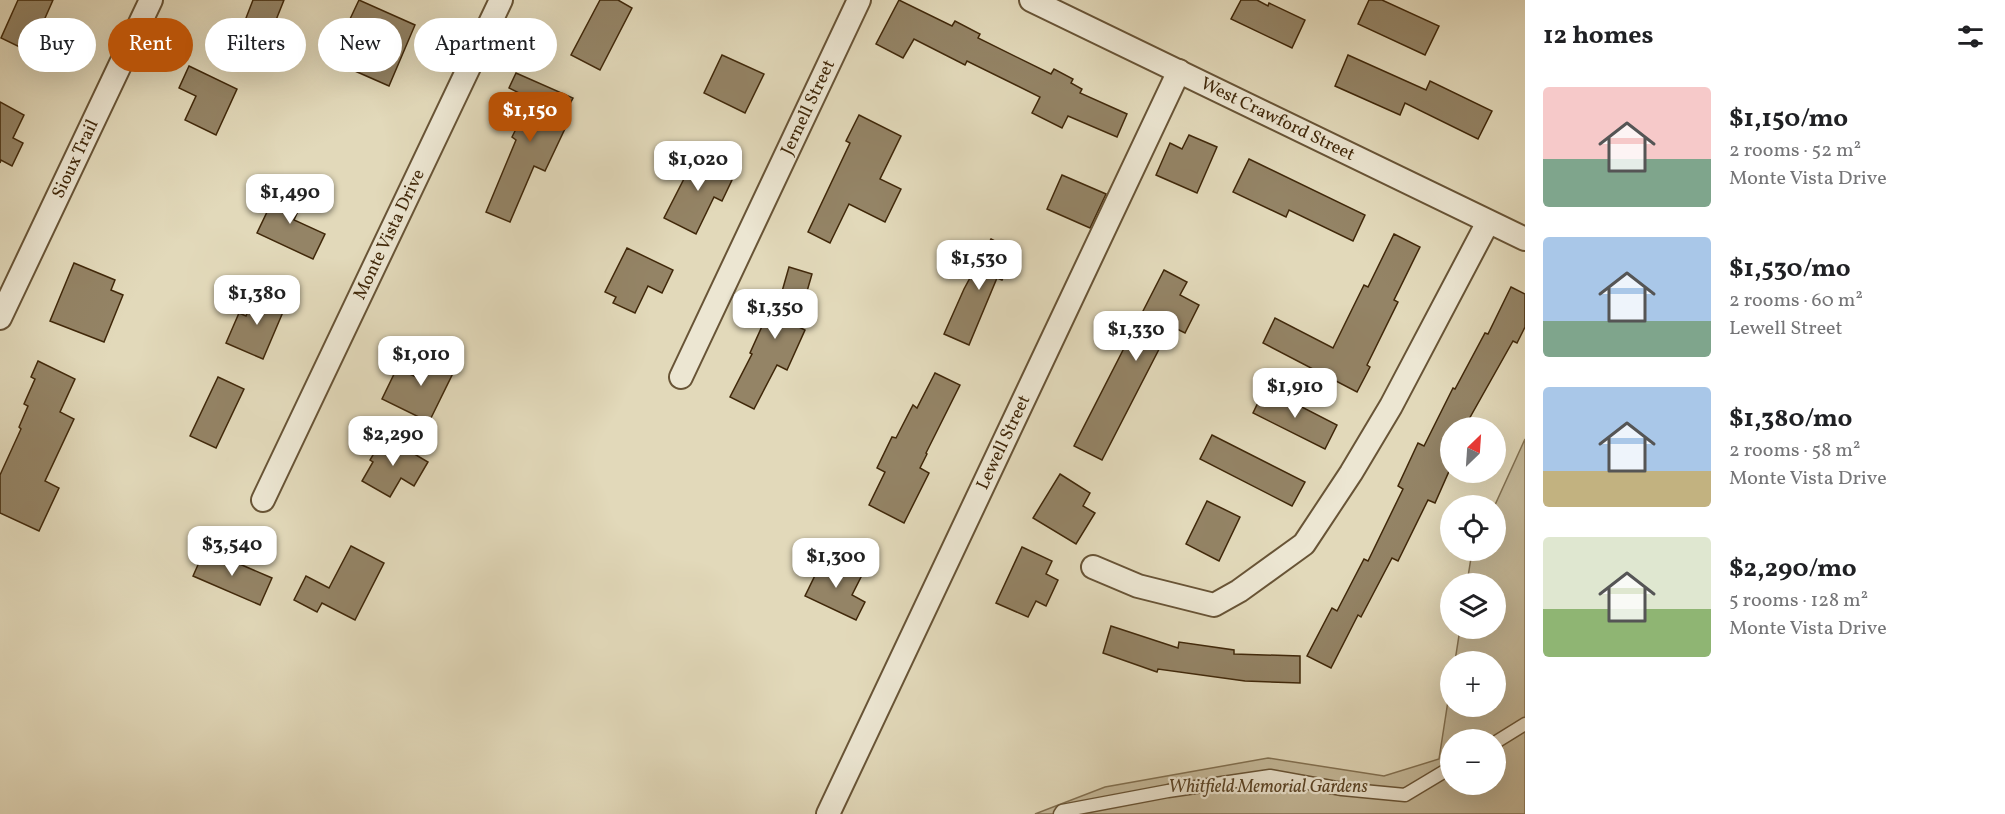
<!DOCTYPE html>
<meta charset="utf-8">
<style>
body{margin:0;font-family:Vollkorn,serif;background:#f6f6f6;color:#202124;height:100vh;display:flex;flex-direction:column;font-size:22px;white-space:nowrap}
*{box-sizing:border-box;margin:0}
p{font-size:20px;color:#757577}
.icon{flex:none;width:33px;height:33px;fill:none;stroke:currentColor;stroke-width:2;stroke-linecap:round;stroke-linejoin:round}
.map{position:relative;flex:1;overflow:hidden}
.panel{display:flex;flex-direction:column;background:#fff;width:480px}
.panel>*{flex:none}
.guide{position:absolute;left:18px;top:18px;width:570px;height:54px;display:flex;gap:12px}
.needle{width:39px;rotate:25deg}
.controls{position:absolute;left:1440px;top:417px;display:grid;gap:12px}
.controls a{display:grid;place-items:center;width:66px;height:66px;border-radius:50%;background:#fff;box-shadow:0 6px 24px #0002;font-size:30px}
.price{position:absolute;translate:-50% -51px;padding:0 14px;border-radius:12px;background:#fff;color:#222;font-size:20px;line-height:39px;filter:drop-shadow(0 2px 3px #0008)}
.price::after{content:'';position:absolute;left:50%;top:36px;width:18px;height:14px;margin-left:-9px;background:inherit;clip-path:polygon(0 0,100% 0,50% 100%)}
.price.selected{background:#b45309;color:#fff}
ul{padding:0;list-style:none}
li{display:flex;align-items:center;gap:18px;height:150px;padding:0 18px}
li span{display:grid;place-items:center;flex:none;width:168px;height:120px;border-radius:6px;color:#555}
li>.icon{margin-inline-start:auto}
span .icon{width:72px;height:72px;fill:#fffc;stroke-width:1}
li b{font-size:26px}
h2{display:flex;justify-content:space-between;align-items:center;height:72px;padding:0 18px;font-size:26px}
.pill{padding:0 21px;border-radius:27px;background:#fff;box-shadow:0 6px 24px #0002;font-size:21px;line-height:54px}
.pill.selected{background:#b45309;color:#fff}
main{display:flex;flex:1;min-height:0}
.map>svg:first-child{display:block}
</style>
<main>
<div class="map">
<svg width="1525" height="814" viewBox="0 0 1525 814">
<rect width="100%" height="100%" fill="#e2d9ba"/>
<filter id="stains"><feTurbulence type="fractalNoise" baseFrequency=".00333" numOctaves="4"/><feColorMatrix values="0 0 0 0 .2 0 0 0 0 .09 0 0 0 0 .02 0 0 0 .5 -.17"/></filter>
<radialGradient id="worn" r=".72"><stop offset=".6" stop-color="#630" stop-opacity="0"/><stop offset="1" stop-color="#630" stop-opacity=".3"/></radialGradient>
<path fill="#c6bb9c" stroke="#837253" stroke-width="1.5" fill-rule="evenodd" d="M 1525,439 L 1525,814 L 1035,814 L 1105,787 L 1268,758 L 1384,776 L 1439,759 L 1450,688 L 1450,706 L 1496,706 L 1496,662 L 1455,661 L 1460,629 L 1496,628 L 1496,584 L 1467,583 L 1471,558 L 1475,551 L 1496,550 L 1495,505 ZM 1450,740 L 1496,740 L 1496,784 L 1450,784 Z"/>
<g fill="#948466" stroke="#40280a" stroke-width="1.5">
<path d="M 18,0 L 53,0 L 30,52 L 1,38 Z"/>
<path d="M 253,0 L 284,0 L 260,60 L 234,49 Z"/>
<path d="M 359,0 L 415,25 L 389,86 L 355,71 L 374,29 L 350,19 Z"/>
<path d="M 600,0 L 618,0 L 632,8 L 600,70 L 571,55 Z"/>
<path d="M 899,0 L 952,26 L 955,21 L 980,34 L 978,38 L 1051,74 L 1054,69 L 1073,79 L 1071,83 L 1082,89 L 1080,93 L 1127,114 L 1117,137 L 1068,116 L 1062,128 L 1032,113 L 1040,97 L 967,61 L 965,65 L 914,39 L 903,58 L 876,44 Z"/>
<path d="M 1241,0 L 1257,0 L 1268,6 L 1269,3 L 1305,20 L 1292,48 L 1231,19 Z"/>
<path d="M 1369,0 L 1382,0 L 1439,26 L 1425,55 L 1358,24 Z"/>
<path d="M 722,55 L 764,74 L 745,113 L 704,93 Z"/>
<path d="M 1348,55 L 1426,90 L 1430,81 L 1492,111 L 1478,139 L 1405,103 L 1400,115 L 1335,86 Z"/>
<path d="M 189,66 L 237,89 L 216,135 L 185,120 L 196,96 L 179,88 Z"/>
<path d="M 516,73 L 573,98 L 564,115 L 570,118 L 545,171 L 534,166 L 510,222 L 486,212 L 516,140 L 512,137 L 531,99 L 509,88 Z"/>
<path d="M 0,102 L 24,115 L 13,138 L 23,143 L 12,166 L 1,160 L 0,163 Z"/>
<path d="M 859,115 L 901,136 L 880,179 L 901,189 L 885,222 L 849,204 L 830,243 L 808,232 L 850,143 L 846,141 Z"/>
<path d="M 1189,135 L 1217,147 L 1197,193 L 1156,175 L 1170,143 L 1182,149 Z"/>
<path d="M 694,150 L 729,167 L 724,176 L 732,180 L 722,201 L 714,197 L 696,234 L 664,218 L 690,167 L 687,165 Z"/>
<path d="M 1249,159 L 1365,215 L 1353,241 L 1289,210 L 1286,217 L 1233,192 Z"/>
<path d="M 1062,175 L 1106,194 L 1090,228 L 1047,209 Z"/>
<path d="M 279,187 L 304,198 L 294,220 L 325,234 L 313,259 L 257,233 Z"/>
<path d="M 1394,234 L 1420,247 L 1394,300 L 1398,302 L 1367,365 L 1370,367 L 1357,392 L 1263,343 L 1275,318 L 1333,348 L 1364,285 L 1368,287 Z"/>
<path d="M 991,239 L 1016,252 L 1002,280 L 997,278 L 969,345 L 944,334 L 964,289 Z"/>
<path d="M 627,248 L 673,270 L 662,293 L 648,286 L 635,313 L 613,303 L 616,297 L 605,292 Z"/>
<path d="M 74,263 L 115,280 L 111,290 L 123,295 L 104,342 L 50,321 Z"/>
<path d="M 789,267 L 812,274 L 797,326 L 805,330 L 787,370 L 777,365 L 754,409 L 730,397 L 752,354 L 750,353 L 768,313 L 775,316 Z"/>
<path d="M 1164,270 L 1187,282 L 1180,295 L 1199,305 L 1185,333 L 1171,326 L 1102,460 L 1074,446 Z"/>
<path d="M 1511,287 L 1525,294 L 1525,327 L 1517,343 L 1513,341 L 1464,428 L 1450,428 L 1450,469 L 1435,503 L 1428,500 L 1398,561 L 1392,558 L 1361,617 L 1358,615 L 1331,668 L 1307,656 L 1332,608 L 1337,611 L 1364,559 L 1368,561 L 1403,489 L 1398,486 L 1418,443 L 1424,446 L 1453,388 L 1455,389 L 1485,333 L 1488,334 Z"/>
<path d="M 256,292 L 286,305 L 263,359 L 226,343 L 239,313 L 246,316 Z"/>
<path d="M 428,351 L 457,365 L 429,422 L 382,399 L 397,368 L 416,377 Z"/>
<path d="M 38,361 L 75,379 L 60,412 L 74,419 L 45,481 L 59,488 L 39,531 L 0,513 L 0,475 L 21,429 L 19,427 L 28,406 L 24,404 L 35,379 L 31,377 Z"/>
<path d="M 935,373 L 960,385 L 926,453 L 927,454 L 920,468 L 929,473 L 904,523 L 869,505 L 885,472 L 877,468 L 892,437 L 896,438 L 913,405 L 917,408 Z"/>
<path d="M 218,377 L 244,389 L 216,448 L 190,436 Z"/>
<path d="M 1265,388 L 1337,425 L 1325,449 L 1253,413 Z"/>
<path d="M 1212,435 L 1305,482 L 1292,506 L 1200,459 Z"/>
<path d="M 384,436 L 428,462 L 414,486 L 401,478 L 390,497 L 362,481 L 373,462 L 370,460 Z"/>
<path d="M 1060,474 L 1090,493 L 1083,506 L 1095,513 L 1076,544 L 1033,518 Z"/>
<path d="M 1207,501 L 1240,517 L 1219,561 L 1186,544 Z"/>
<path d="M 351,546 L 384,563 L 355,620 L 322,603 L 317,612 L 294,600 L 306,576 L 329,588 Z"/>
<path d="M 1022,547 L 1052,561 L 1046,574 L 1058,580 L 1046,606 L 1036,601 L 1028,617 L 996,603 Z"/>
<path d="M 205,549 L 272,578 L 260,605 L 193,576 Z"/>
<path d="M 824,557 L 862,575 L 852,595 L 865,602 L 856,620 L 805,596 Z"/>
<path d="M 1111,626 L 1178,648 L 1179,642 L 1234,650 L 1234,654 L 1300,656 L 1300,683 L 1245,681 L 1158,669 L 1157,672 L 1103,653 Z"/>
</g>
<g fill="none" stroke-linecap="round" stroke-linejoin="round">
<g stroke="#685436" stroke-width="15">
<g id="lane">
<path d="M 1496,742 L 1525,724"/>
<path d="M 1060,814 L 1062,811 L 1168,791 L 1270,776 L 1342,789 L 1405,795 L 1450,768"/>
</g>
</g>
<g stroke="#685436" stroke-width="26">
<g id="street">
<path id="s1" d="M 1031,0 L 1525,239"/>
<path id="s2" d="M 0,318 L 151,0"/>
<path id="s3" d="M 681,377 L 859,0"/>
<path id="s4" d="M 263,500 L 501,0"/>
<path d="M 1093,567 L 1138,586 L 1214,605 L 1239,591 L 1304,544 L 1351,473 L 1391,406 L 1488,222"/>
<path id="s5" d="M 828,814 L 1179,71"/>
</g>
</g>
<use href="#lane" stroke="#ece6d2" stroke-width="12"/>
<use href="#street" stroke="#ece6d2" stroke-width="22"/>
</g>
<g text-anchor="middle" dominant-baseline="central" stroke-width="4.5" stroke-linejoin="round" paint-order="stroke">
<g font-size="18" fill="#40280a" stroke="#ece6d2">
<text stroke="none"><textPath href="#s3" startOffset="298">Jernell Street</textPath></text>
<text stroke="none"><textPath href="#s1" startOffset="274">West Crawford Street</textPath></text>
<text stroke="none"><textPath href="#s2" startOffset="176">Sioux Trail</textPath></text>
<text stroke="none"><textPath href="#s4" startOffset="294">Monte Vista Drive</textPath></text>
<text stroke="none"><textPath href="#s5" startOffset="411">Lewell Street</textPath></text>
</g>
<g font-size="18" font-style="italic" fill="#5b4527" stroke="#ece6d2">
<text x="1268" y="787">Whitfield Memorial Gardens</text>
</g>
</g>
<rect width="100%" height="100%" filter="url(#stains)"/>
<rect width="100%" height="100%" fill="url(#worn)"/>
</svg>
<div class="controls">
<a><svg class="needle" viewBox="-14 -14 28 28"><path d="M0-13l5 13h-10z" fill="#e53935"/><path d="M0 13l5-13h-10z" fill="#757577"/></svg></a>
<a><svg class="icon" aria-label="locate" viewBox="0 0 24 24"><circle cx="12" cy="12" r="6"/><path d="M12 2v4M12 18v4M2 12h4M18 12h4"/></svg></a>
<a><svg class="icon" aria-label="layers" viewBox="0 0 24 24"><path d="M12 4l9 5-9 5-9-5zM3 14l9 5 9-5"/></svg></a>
<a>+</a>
<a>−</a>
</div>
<b class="price selected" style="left:530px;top:143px">$1,150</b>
<b class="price" style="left:698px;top:192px">$1,020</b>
<b class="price" style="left:290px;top:225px">$1,490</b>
<b class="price" style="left:979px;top:291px">$1,530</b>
<b class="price" style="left:257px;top:326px">$1,380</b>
<b class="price" style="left:775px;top:340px">$1,350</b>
<b class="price" style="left:1136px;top:362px">$1,330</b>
<b class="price" style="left:421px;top:387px">$1,010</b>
<b class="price" style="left:1295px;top:419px">$1,910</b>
<b class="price" style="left:393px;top:467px">$2,290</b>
<b class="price" style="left:232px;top:577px">$3,540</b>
<b class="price" style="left:836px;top:589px">$1,300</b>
<div class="guide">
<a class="pill">Buy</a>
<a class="pill selected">Rent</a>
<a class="pill">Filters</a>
<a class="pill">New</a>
<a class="pill">Apartment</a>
</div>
</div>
<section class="panel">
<h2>12 homes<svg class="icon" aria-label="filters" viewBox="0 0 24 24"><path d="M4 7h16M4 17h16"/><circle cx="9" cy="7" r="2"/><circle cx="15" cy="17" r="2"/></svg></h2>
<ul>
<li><span style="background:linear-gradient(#f6c9c9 60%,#7fa58c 0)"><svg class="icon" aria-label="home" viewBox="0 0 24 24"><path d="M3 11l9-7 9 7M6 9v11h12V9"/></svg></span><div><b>$1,150/mo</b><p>2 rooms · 52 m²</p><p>Monte Vista Drive</p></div></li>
<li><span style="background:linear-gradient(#a9c7e8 70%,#7fa58c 0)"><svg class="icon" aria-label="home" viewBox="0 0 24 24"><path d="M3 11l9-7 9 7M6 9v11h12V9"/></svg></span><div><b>$1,530/mo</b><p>2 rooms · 60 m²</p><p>Lewell Street</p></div></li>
<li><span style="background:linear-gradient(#a9c7e8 70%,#c2b280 0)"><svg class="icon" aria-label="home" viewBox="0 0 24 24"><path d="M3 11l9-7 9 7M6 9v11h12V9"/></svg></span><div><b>$1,380/mo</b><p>2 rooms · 58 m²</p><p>Monte Vista Drive</p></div></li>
<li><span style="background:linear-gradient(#dfe7d0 60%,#8fb573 0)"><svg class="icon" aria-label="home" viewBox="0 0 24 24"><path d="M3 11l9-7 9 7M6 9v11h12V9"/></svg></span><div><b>$2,290/mo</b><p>5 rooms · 128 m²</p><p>Monte Vista Drive</p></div></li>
</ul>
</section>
</main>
